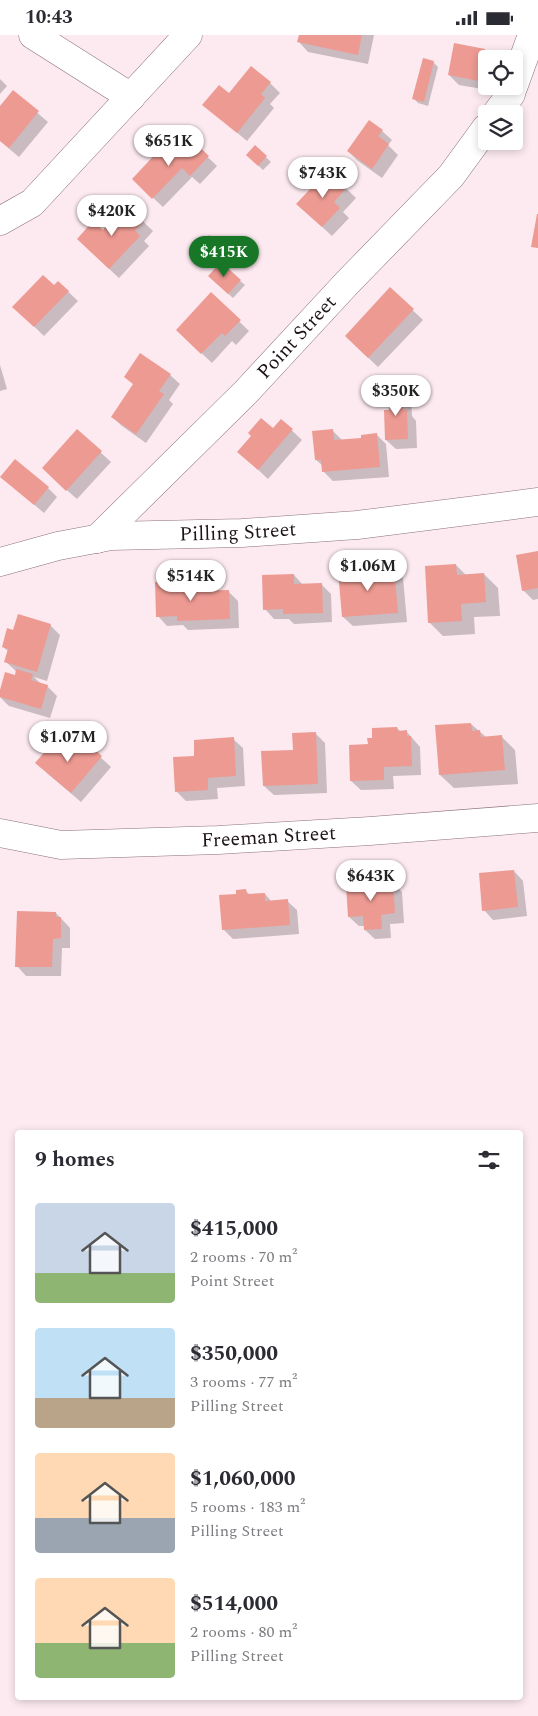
<!DOCTYPE html>
<meta charset="utf-8">
<style>
body{margin:0;font-family:Spectral,serif;background:#f7f7f7;color:#2b2b33;height:100vh;display:flex;flex-direction:column;font-size:19px;white-space:nowrap}
*{box-sizing:border-box;margin:0}
p{font-size:16px;color:#7c7c81}
.icon{flex:none;width:28px;height:28px;fill:none;stroke:currentColor;stroke-width:2;stroke-linecap:round;stroke-linejoin:round}
.map{position:relative;flex:1;overflow:hidden}
.panel{position:absolute;left:15px;top:1095px;width:508px;height:570px;display:flex;flex-direction:column;background:#fff;border-radius:5px;box-shadow:0 2px 8px #0003}
.panel>*{flex:none}
.buttons{position:absolute;left:478px;top:15px;display:grid;gap:10px}
.buttons a{display:grid;place-items:center;width:45px;height:45px;border-radius:5px;background:#fff;box-shadow:0 2px 8px #0003;font-size:25px}
.price{position:absolute;translate:-50% -42px;padding:0 11px;border-radius:18px;background:#fff;color:#222;font-size:16px;line-height:32px;filter:drop-shadow(0 1px 2px #0008)}
.price::after{content:'';position:absolute;left:50%;top:30px;width:15px;height:11px;margin-left:-8px;background:inherit;clip-path:polygon(0 0,100% 0,50% 100%)}
.price.selected{background:#177727;color:#fff}
ul{padding:0;list-style:none}
li{display:flex;align-items:center;gap:15px;height:125px;padding:0 20px}
li span{display:grid;place-items:center;flex:none;width:140px;height:100px;border-radius:5px;color:#555}
li>.icon{margin-inline-start:auto}
span .icon{width:60px;height:60px;fill:#fffc;stroke-width:1}
li b{font-size:21px}
h2{display:flex;justify-content:space-between;align-items:center;height:60px;padding:0 20px;font-size:21px}
.status{display:flex;justify-content:space-between;align-items:center;height:35px;padding:0 25px;background:#fff;direction:ltr}
.status svg{height:14px;fill:currentColor}
.map>svg:first-child{display:block}
</style>
<div class="status"><b>10:43</b><svg viewBox="0 0 49 12"><path d="M0 12V9h3v3zM5 12V6h3v6zM10 12V3h3v9zM15 12V0h3v12zM26 1h20v11H26zM47 4h2v5h-2z"/></svg></div>
<div class="map">
<svg width="538" height="1681" viewBox="0 0 538 1681">
<rect width="100%" height="100%" fill="#fceaf0"/>
<g fill="#0003">
<path d="M 300,0 L 374,0 L 368,29 L 308,17 L 299,7 Z"/>
<path d="M 485,15 L 494,24 L 486,24 L 486,51 L 489,51 L 488,55 L 459,50 L 449,40 Z"/>
<path d="M 433,27 L 438,32 L 428,71 L 418,68 L 414,64 Z"/>
<path d="M 0,44 L 7,51 L 0,59 Z"/>
<path d="M 270,48 L 280,58 L 270,69 L 274,73 L 247,106 L 204,70 L 230,60 Z"/>
<path d="M 13,57 L 48,87 L 19,122 L 0,106 L 0,73 Z"/>
<path d="M 382,96 L 392,105 L 388,110 L 398,120 L 382,143 L 358,126 L 348,116 Z"/>
<path d="M 189,104 L 217,131 L 200,149 L 192,142 L 163,172 L 133,144 L 171,122 Z"/>
<path d="M 255,112 L 271,127 L 263,135 L 247,120 Z"/>
<path d="M 328,136 L 356,163 L 343,177 L 349,183 L 332,201 L 308,179 Z"/>
<path d="M 127,171 L 153,196 L 144,206 L 149,211 L 119,243 L 88,214 Z"/>
<path d="M 220,210 L 224,214 L 215,226 L 205,219 Z"/>
<path d="M 214,246 L 240,246 L 245,250 L 233,263 Z"/>
<path d="M 58,247 L 78,266 L 44,301 L 14,272 L 54,252 Z"/>
<path d="M 390,254 L 423,285 L 378,332 L 356,311 Z"/>
<path d="M 211,259 L 249,296 L 236,310 L 232,306 L 212,328 L 177,295 Z"/>
<path d="M 0,330 L 7,354 L 0,356 Z"/>
<path d="M 170,340 L 180,349 L 169,365 L 173,369 L 146,408 L 122,391 L 112,382 L 134,350 L 126,342 Z"/>
<path d="M 402,355 L 411,365 L 412,381 L 416,386 L 417,413 L 396,414 L 386,405 L 391,376 Z"/>
<path d="M 282,386 L 302,405 L 268,444 L 239,417 L 274,395 Z"/>
<path d="M 77,396 L 111,427 L 77,464 L 53,443 Z"/>
<path d="M 333,396 L 343,406 L 363,404 L 377,400 L 386,409 L 389,442 L 333,446 L 323,436 L 323,431 L 316,425 Z"/>
<path d="M 2,442 L 48,453 L 57,462 L 44,478 Z"/>
<path d="M 538,518 L 538,564 L 533,565 L 523,555 Z"/>
<path d="M 456,530 L 466,540 L 484,539 L 498,553 L 500,581 L 474,582 L 475,599 L 443,601 L 429,587 Z"/>
<path d="M 394,533 L 403,543 L 407,587 L 353,591 L 343,582 Z"/>
<path d="M 294,540 L 303,550 L 321,549 L 331,559 L 332,587 L 294,589 L 289,584 L 274,584 L 265,574 Z"/>
<path d="M 187,546 L 197,556 L 228,556 L 238,566 L 239,593 L 188,595 L 183,590 L 167,591 L 158,581 Z"/>
<path d="M 50,590 L 60,600 L 47,646 L 34,642 L 41,649 L 47,651 L 57,661 L 50,683 L 9,671 L 0,662 L 0,659 L 16,641 L 17,637 L 6,627 L 8,616 L 3,612 L 14,597 Z"/>
<path d="M 471,689 L 486,702 L 501,701 L 515,715 L 518,749 L 454,753 L 440,740 Z"/>
<path d="M 397,693 L 401,697 L 407,697 L 420,712 L 421,740 L 393,741 L 394,754 L 361,755 L 351,746 L 369,710 Z"/>
<path d="M 315,698 L 325,708 L 327,758 L 274,760 L 264,751 L 294,717 Z"/>
<path d="M 233,704 L 243,713 L 245,751 L 217,753 L 218,764 L 186,766 L 176,756 L 196,722 Z"/>
<path d="M 86,709 L 111,732 L 81,767 L 47,738 L 78,718 Z"/>
<path d="M 514,836 L 523,846 L 527,881 L 493,885 L 484,875 Z"/>
<path d="M 393,848 L 402,857 L 404,888 L 390,889 L 391,903 L 375,904 L 365,895 L 365,891 L 359,891 L 349,882 Z"/>
<path d="M 245,855 L 250,860 L 265,859 L 272,867 L 287,866 L 297,875 L 299,899 L 233,904 L 223,894 L 238,860 Z"/>
<path d="M 56,878 L 70,893 L 70,913 L 62,913 L 61,941 L 26,941 L 17,931 Z"/>
</g>
<g fill="#ed9a92">
<path d="M 299,0 L 362,0 L 358,20 L 297,7 Z"/>
<path d="M 454,8 L 485,14 L 479,46 L 448,40 Z"/>
<path d="M 423,23 L 434,26 L 424,67 L 412,64 Z"/>
<path d="M 251,31 L 271,47 L 261,59 L 265,63 L 237,98 L 202,70 L 219,50 L 229,58 Z"/>
<path d="M 13,55 L 39,76 L 9,113 L 0,106 L 0,71 Z"/>
<path d="M 369,85 L 383,95 L 378,101 L 389,109 L 372,134 L 347,116 Z"/>
<path d="M 189,102 L 209,121 L 190,141 L 182,133 L 152,164 L 132,144 L 162,112 L 171,121 Z"/>
<path d="M 255,110 L 267,121 L 258,131 L 246,120 Z"/>
<path d="M 328,135 L 347,152 L 334,167 L 340,173 L 322,192 L 296,169 Z"/>
<path d="M 127,169 L 144,186 L 135,195 L 140,201 L 109,234 L 77,204 L 93,186 L 103,195 Z"/>
<path d="M 537,179 L 538,179 L 538,213 L 531,212 Z"/>
<path d="M 209,200 L 221,209 L 210,223 L 199,214 Z"/>
<path d="M 221,227 L 241,245 L 228,259 L 208,241 Z"/>
<path d="M 43,240 L 54,250 L 58,246 L 69,256 L 34,292 L 12,272 Z"/>
<path d="M 390,252 L 414,274 L 368,323 L 345,301 Z"/>
<path d="M 211,257 L 241,285 L 225,301 L 222,298 L 201,319 L 176,295 Z"/>
<path d="M 140,318 L 171,339 L 159,356 L 164,359 L 136,399 L 111,382 L 133,349 L 124,342 Z"/>
<path d="M 389,354 L 402,354 L 403,375 L 407,375 L 408,404 L 385,405 L 384,375 L 389,375 Z"/>
<path d="M 261,383 L 273,393 L 281,384 L 293,394 L 258,435 L 237,417 L 251,401 L 248,398 Z"/>
<path d="M 77,394 L 102,416 L 66,456 L 42,433 Z"/>
<path d="M 333,394 L 334,405 L 361,403 L 361,400 L 377,398 L 380,432 L 322,437 L 321,425 L 315,425 L 312,396 Z"/>
<path d="M 15,424 L 49,452 L 34,470 L 0,442 Z"/>
<path d="M 538,516 L 538,553 L 522,556 L 516,520 Z"/>
<path d="M 456,529 L 457,540 L 484,538 L 486,567 L 461,569 L 462,586 L 428,588 L 425,531 Z"/>
<path d="M 394,532 L 398,578 L 342,582 L 338,536 Z"/>
<path d="M 294,539 L 294,549 L 322,548 L 323,578 L 283,579 L 283,574 L 263,575 L 262,540 Z"/>
<path d="M 187,545 L 188,556 L 229,555 L 230,584 L 177,586 L 177,581 L 156,582 L 155,547 Z"/>
<path d="M 18,579 L 51,589 L 37,637 L 4,627 L 8,614 L 2,612 L 7,593 L 13,595 Z"/>
<path d="M 16,634 L 33,639 L 31,645 L 48,650 L 41,674 L 0,662 L 0,655 L 5,637 L 15,640 Z"/>
<path d="M 471,688 L 472,696 L 480,695 L 481,702 L 502,700 L 505,735 L 439,740 L 435,690 Z"/>
<path d="M 397,692 L 398,696 L 407,695 L 407,701 L 411,701 L 412,731 L 384,732 L 384,745 L 350,746 L 349,710 L 368,709 L 367,703 L 372,703 L 372,693 Z"/>
<path d="M 316,697 L 318,749 L 263,751 L 261,716 L 293,715 L 292,698 Z"/>
<path d="M 59,700 L 78,716 L 86,707 L 102,721 L 71,758 L 35,728 Z"/>
<path d="M 234,702 L 236,741 L 208,743 L 208,755 L 175,757 L 173,722 L 194,721 L 194,705 Z"/>
<path d="M 514,835 L 518,872 L 482,876 L 479,838 Z"/>
<path d="M 393,846 L 395,878 L 381,880 L 382,894 L 364,895 L 363,881 L 348,882 L 346,850 Z"/>
<path d="M 246,854 L 247,859 L 265,858 L 265,866 L 288,864 L 290,890 L 222,895 L 219,860 L 236,859 L 236,855 Z"/>
<path d="M 17,876 L 56,877 L 56,882 L 61,882 L 61,903 L 53,904 L 52,932 L 15,932 Z"/>
</g>
<g fill="none" stroke-linecap="round" stroke-linejoin="round">
<g stroke="#8b717a" stroke-width="29">
<g id="minor">
<path d="M 33,0 L 131,62"/>
<path d="M 514,50 L 532,0"/>
<path d="M 496,79 L 511,59 L 513,51"/>
<path d="M 0,186 L 32,168 L 188,0"/>
<path id="s1" d="M 97,504 L 246,357 L 347,248 L 451,141 L 486,93"/>
<path id="s2" d="M 0,527 L 58,511 L 111,501 L 242,498 L 357,490 L 538,467"/>
<path id="s3" d="M 0,798 L 61,810 L 218,805 L 370,796 L 538,783"/>
</g>
</g>
<use href="#minor" stroke="#fff" stroke-width="28"/>
</g>
<g text-anchor="middle" dominant-baseline="central" stroke-width="5" stroke-linejoin="round" paint-order="stroke">
<g font-size="20" fill="#1e1417" stroke="#fceaf0">
<text stroke="none"><textPath href="#s1" startOffset="284">Point Street</textPath></text>
<text stroke="none"><textPath href="#s2" startOffset="241">Pilling Street</textPath></text>
<text stroke="none"><textPath href="#s3" startOffset="270">Freeman Street</textPath></text>
</g>
</g>
</svg>
<div class="buttons">
<a><svg class="icon" aria-label="locate" viewBox="0 0 24 24"><circle cx="12" cy="12" r="6"/><path d="M12 2v4M12 18v4M2 12h4M18 12h4"/></svg></a>
<a><svg class="icon" aria-label="layers" viewBox="0 0 24 24"><path d="M12 4l9 5-9 5-9-5zM3 14l9 5 9-5"/></svg></a>
</div>
<b class="price" style="left:169px;top:132px">$651K</b>
<b class="price" style="left:323px;top:164px">$743K</b>
<b class="price" style="left:112px;top:202px">$420K</b>
<b class="price selected" style="left:224px;top:243px">$415K</b>
<b class="price" style="left:396px;top:382px">$350K</b>
<b class="price" style="left:368px;top:557px">$1.06M</b>
<b class="price" style="left:191px;top:567px">$514K</b>
<b class="price" style="left:68px;top:728px">$1.07M</b>
<b class="price" style="left:371px;top:867px">$643K</b>
<section class="panel">
<h2>9 homes<svg class="icon" aria-label="filters" viewBox="0 0 24 24"><path d="M4 7h16M4 17h16"/><circle cx="9" cy="7" r="2"/><circle cx="15" cy="17" r="2"/></svg></h2>
<ul>
<li><span style="background:linear-gradient(#c9d6e8 70%,#8fb573 0)"><svg class="icon" aria-label="home" viewBox="0 0 24 24"><path d="M3 11l9-7 9 7M6 9v11h12V9"/></svg></span><div><b>$415,000</b><p>2 rooms · 70 m²</p><p>Point Street</p></div></li>
<li><span style="background:linear-gradient(#bfe0f5 70%,#b9a48a 0)"><svg class="icon" aria-label="home" viewBox="0 0 24 24"><path d="M3 11l9-7 9 7M6 9v11h12V9"/></svg></span><div><b>$350,000</b><p>3 rooms · 77 m²</p><p>Pilling Street</p></div></li>
<li><span style="background:linear-gradient(#ffd9b3 65%,#9aa5b1 0)"><svg class="icon" aria-label="home" viewBox="0 0 24 24"><path d="M3 11l9-7 9 7M6 9v11h12V9"/></svg></span><div><b>$1,060,000</b><p>5 rooms · 183 m²</p><p>Pilling Street</p></div></li>
<li><span style="background:linear-gradient(#ffd9b3 65%,#8fb573 0)"><svg class="icon" aria-label="home" viewBox="0 0 24 24"><path d="M3 11l9-7 9 7M6 9v11h12V9"/></svg></span><div><b>$514,000</b><p>2 rooms · 80 m²</p><p>Pilling Street</p></div></li>
</ul>
</section>
</div>
